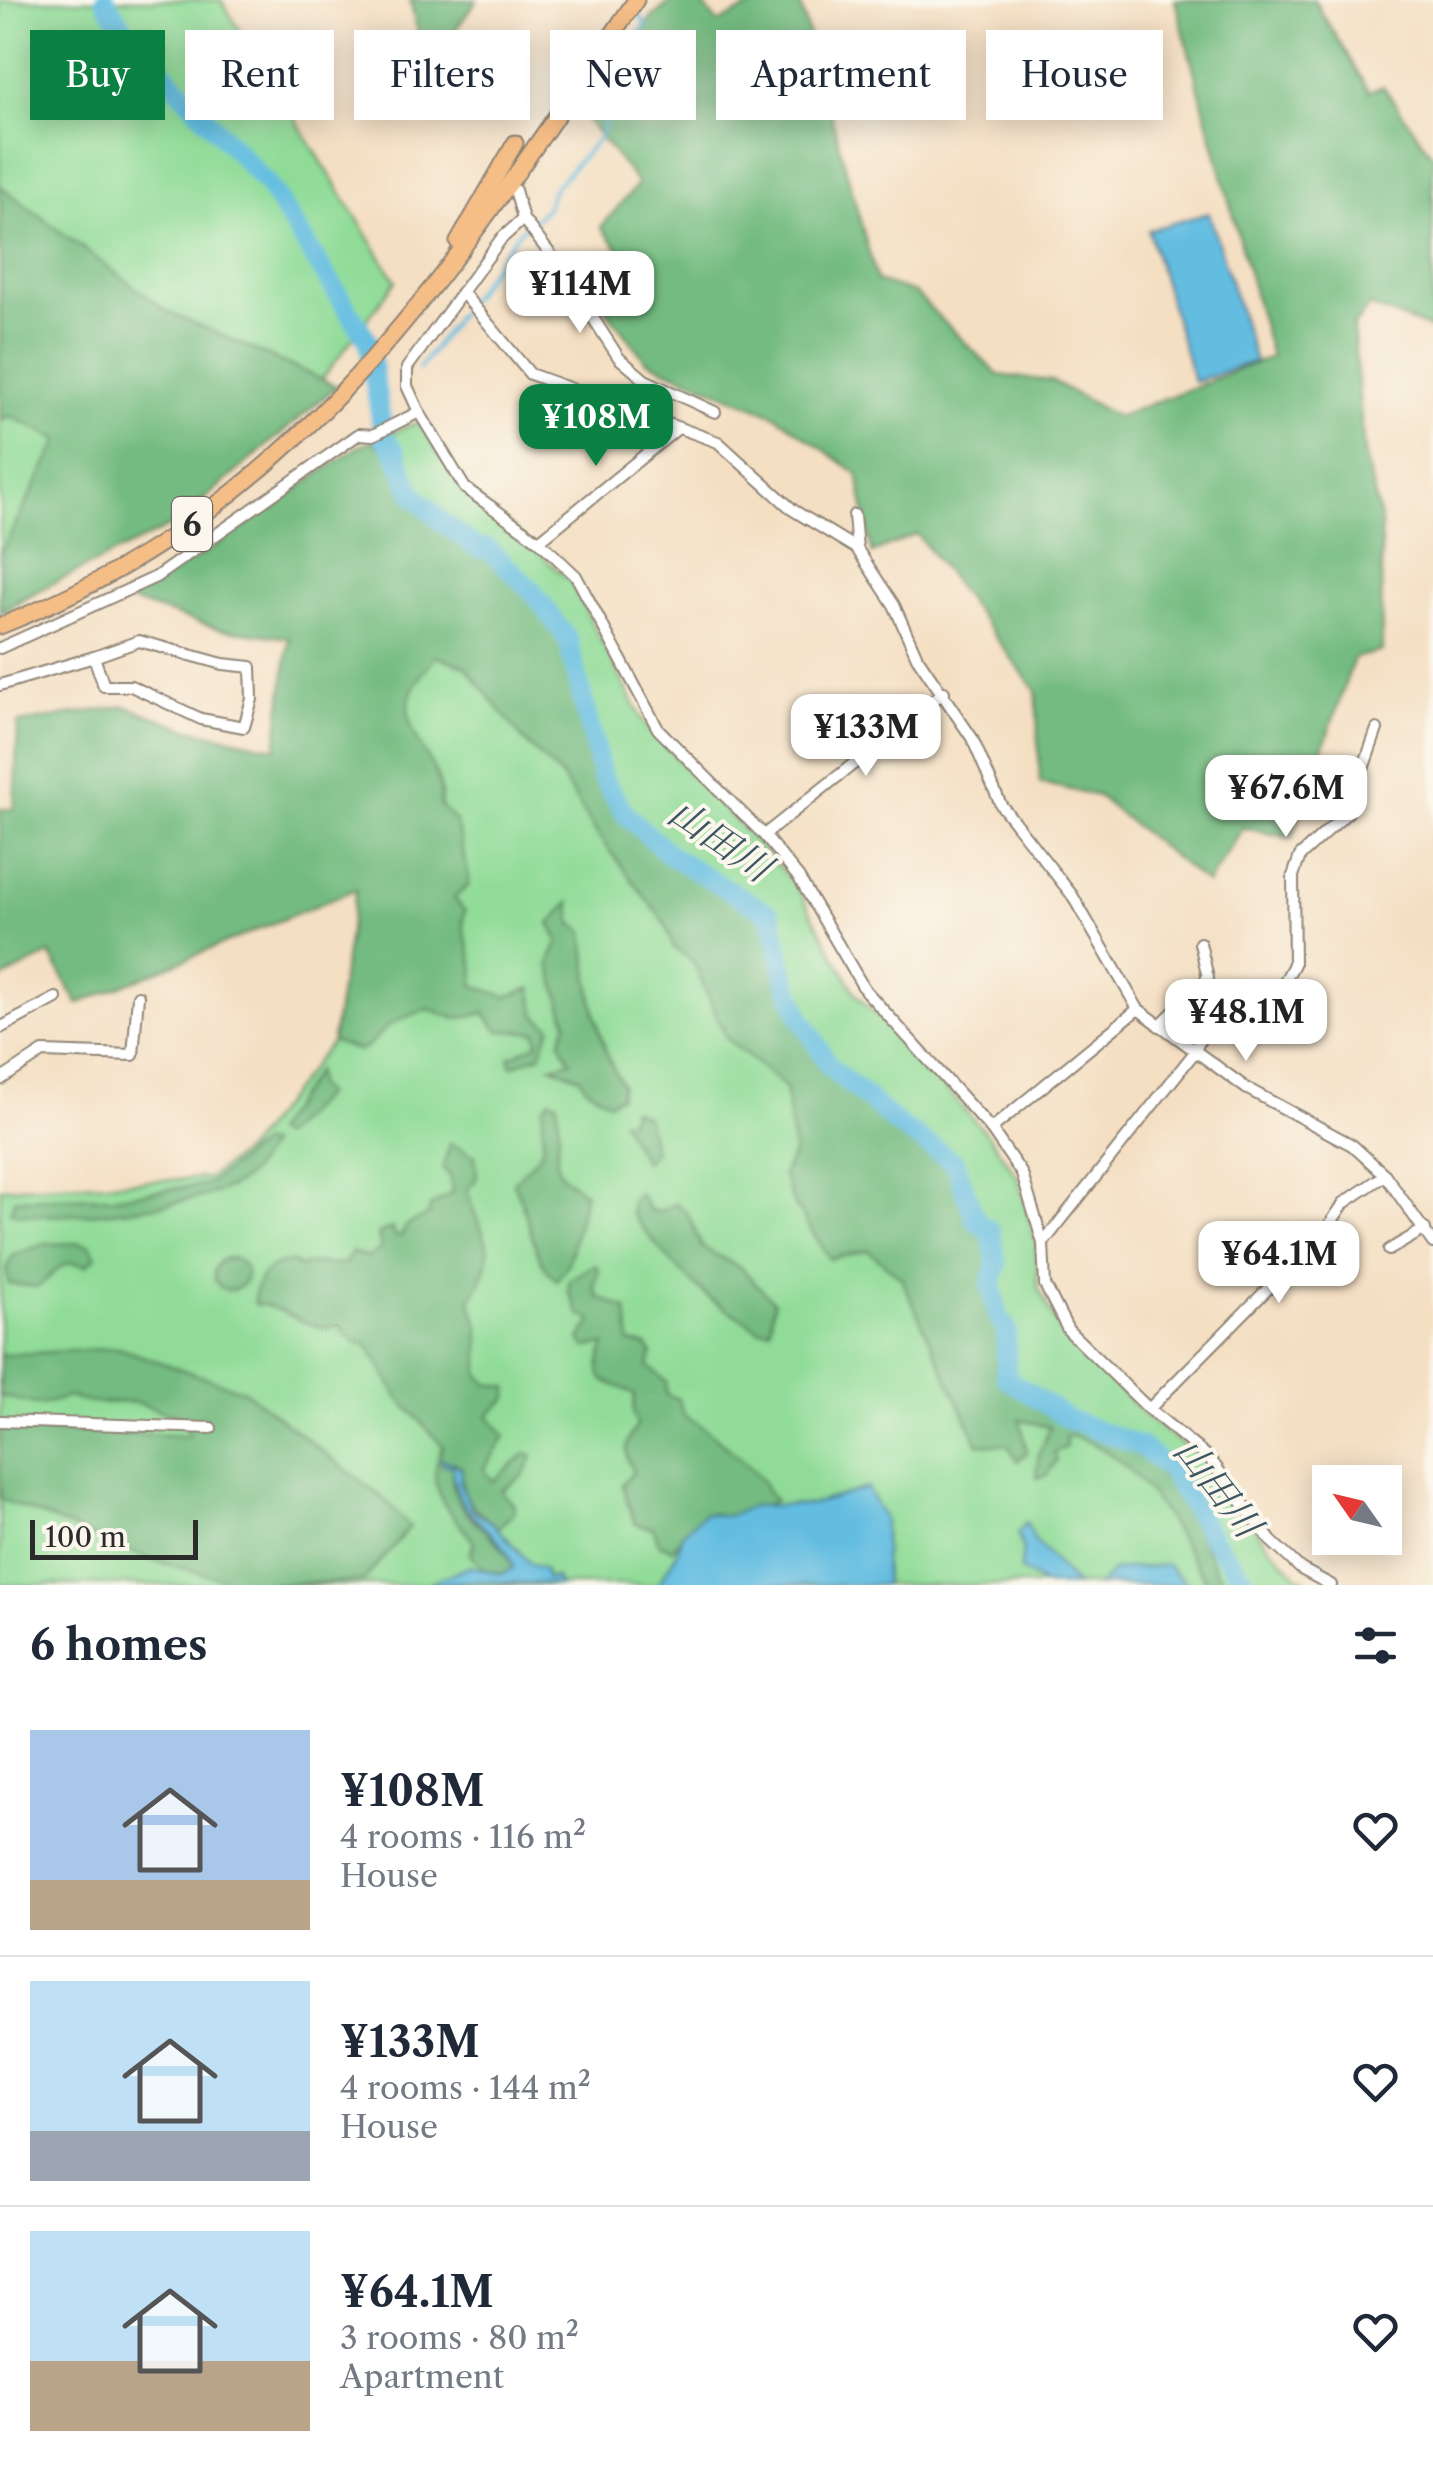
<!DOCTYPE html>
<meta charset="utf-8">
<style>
body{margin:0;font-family:"Libre Caslon Text","Noto Serif JP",serif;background:#f6f6f7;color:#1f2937;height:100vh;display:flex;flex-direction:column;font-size:38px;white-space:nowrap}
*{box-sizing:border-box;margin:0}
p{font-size:32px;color:#747a83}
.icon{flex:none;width:55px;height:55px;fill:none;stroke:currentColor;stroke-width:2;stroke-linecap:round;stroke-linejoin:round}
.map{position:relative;height:1585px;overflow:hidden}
.sheet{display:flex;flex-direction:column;background:#fff;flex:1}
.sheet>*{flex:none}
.hud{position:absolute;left:30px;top:30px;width:1375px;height:90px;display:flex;gap:20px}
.needle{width:65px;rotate:304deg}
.fabs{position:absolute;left:1312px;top:1465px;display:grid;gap:20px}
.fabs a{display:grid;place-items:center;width:90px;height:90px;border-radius:0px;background:#fff;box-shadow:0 5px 25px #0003;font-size:50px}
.scale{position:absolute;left:30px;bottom:25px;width:168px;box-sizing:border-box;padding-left:10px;border:5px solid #2b2b2b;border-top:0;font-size:28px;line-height:35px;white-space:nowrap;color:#2b2b2b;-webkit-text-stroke:8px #fbf7ec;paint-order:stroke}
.price{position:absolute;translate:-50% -85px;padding:0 22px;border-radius:20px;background:#fff;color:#222;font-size:32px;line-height:65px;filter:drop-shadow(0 2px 5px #0008)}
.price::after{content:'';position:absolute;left:50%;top:60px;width:30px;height:22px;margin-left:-15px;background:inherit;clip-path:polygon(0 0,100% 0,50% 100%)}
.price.active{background:#0b8043;color:#fff}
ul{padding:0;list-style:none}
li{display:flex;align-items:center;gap:30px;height:250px;padding:0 30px}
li+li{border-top:2px solid #e0e1e3}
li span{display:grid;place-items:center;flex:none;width:280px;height:200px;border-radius:0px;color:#555}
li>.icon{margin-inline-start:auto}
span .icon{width:120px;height:120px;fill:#fffc;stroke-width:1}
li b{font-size:42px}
h2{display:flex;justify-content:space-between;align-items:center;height:120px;padding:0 30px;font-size:42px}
.tag{padding:0 35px;border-radius:0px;background:#fff;box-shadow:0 5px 25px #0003;font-size:35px;line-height:90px}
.tag.active{background:#0b8043;color:#fff}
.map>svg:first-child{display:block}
</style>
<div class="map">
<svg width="1433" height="1585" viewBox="0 0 1433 1585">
<rect width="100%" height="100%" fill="#fbf7ec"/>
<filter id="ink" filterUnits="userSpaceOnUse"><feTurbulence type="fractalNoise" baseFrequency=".01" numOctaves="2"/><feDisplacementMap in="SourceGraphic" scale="20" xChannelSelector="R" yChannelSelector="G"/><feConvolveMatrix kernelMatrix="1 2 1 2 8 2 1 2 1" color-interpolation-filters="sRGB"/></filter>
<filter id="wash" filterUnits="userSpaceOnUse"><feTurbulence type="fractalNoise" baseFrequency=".0048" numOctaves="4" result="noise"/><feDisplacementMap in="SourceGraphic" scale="40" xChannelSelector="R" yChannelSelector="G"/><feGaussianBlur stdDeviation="2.25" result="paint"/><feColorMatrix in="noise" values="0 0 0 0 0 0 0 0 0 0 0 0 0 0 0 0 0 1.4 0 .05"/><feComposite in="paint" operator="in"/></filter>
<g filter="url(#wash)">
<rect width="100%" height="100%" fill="#f4dfc3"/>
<g fill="#8fdb97" stroke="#5d8361" stroke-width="2.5">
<path d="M 0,0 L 221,0 L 396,281 L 310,395 L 249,459 L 0,615 Z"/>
<path d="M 418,422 L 464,494 L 511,527 L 571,582 L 644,723 L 795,884 L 856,994 L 988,1135 L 1018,1177 L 1036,1244 L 1038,1288 L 1060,1330 L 1146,1417 L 1206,1462 L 1268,1545 L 1298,1576 L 1315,1585 L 0,1585 L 0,1188 L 209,1178 L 247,1149 L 332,1041 L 357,888 L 305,631 L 372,441 Z"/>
</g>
<g fill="#73bb80" stroke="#4f7356" stroke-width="2.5">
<path d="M 410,0 L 477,0 L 427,69 Z"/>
<path d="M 673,0 L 699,0 L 718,23 L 765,0 L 799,0 L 877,281 L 915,293 L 998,375 L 1052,381 L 1117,417 L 1271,357 L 1175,0 L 1314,0 L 1369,91 L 1383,86 L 1433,156 L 1433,330 L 1370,306 L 1353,326 L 1364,453 L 1381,522 L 1382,651 L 1354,658 L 1292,838 L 1243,828 L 1207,884 L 1098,796 L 1040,783 L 1036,691 L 917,534 L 872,553 L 858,474 L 775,415 L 646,361 L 584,281 L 622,253 L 601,227 L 638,184 L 584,116 L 651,18 Z"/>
<path d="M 0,186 L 168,312 L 337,386 L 175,524 L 0,609 L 0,554 L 59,440 L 10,416 L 0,420 Z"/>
<path d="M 372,441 L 391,456 L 406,491 L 435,521 L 475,552 L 488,553 L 541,607 L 566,647 L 590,752 L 619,811 L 663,856 L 766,917 L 800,1023 L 834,1081 L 939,1163 L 951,1166 L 972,1220 L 990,1239 L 989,1296 L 1002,1327 L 1004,1385 L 1047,1416 L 1144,1454 L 1182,1500 L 1217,1572 L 1229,1585 L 1209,1585 C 1172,1531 1137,1447 1066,1435 L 1066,1447 L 1054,1453 L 1057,1460 L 1046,1476 L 1037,1478 L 1039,1453 L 1050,1427 L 1020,1420 L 1027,1452 L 1017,1461 L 1008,1445 L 978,1444 L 901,1278 L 868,1250 L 830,1259 L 793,1202 L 783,1175 L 794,1152 L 785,1087 L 726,1038 L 693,961 L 674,948 L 665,923 L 599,837 L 561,776 L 525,742 L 465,666 L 435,656 C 428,667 418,677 413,689 C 392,732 449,765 440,805 L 456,822 L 469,878 L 468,886 L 454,898 L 465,911 C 457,932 480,960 473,985 L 507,997 L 531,988 L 536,1015 L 551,1027 L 540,1055 L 512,1066 L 509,1058 L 538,1043 L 536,1032 L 499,1031 L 484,1013 L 456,1019 L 430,1009 C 417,1013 402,1017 390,1025 C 377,1034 374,1045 358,1051 L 332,1041 L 356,889 L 78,1004 L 50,954 L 0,980 L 0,809 L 14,809 L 18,723 L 125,706 L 185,728 L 276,748 L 289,638 L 219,629 L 124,599 L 206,553 L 357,447 Z"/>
<path d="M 570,902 L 572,924 L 584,931 C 589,986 594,1037 622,1085 L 620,1096 L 609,1102 L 585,1087 L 580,1077 L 551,1066 L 571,1061 L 560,1042 L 567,1022 L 549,963 L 559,941 L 550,924 Z"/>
<path d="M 316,1071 L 317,1086 L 325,1094 L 282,1137 L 273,1133 Z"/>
<path d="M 550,1099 L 557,1102 C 557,1112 560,1125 559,1134 C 555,1171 553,1171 585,1193 L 568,1264 L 557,1280 C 530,1260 531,1212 513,1183 C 549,1142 542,1164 543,1107 Z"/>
<path d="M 632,1109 L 646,1116 L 654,1151 L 644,1162 L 621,1120 L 629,1120 Z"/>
<path d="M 261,1143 L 269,1144 C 264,1155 251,1174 241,1181 C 206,1206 51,1223 10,1212 L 15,1199 L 112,1197 L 209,1184 Z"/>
<path d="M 450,1143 L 475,1156 L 477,1178 L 467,1190 C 480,1240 505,1245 470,1300 L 479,1327 L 479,1375 L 488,1384 L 508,1387 L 508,1398 L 488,1415 L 505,1436 L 484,1469 L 493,1481 L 527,1453 L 533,1456 L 524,1475 L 501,1491 L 514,1505 L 514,1512 L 498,1528 C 476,1509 458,1501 462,1468 L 454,1462 L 443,1465 L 452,1465 C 453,1473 452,1483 454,1490 C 464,1524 503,1535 513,1568 L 506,1574 L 486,1571 L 470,1554 L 474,1543 C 450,1508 421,1493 443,1446 L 398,1397 L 367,1344 L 355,1343 L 339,1326 C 305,1333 287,1306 255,1304 C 252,1280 269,1262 293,1262 L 299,1267 C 315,1259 329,1268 345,1263 L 351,1252 L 368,1257 L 381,1249 L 378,1234 L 392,1228 L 395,1236 L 401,1236 L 407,1225 L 429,1215 L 430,1207 L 452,1193 L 450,1175 L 443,1169 Z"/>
<path d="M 639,1193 L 649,1210 L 658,1212 L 676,1203 L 688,1214 L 702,1247 L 741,1268 L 774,1302 L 770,1329 L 759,1330 C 743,1316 721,1309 706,1295 C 678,1271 653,1242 631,1213 L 632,1199 Z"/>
<path d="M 78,1243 L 90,1245 L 96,1257 L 86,1266 C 63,1256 56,1273 38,1287 L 9,1284 L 6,1270 L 13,1255 L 44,1244 Z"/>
<circle cx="230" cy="1274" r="16"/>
<path d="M 595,1265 L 599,1270 L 594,1286 L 598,1297 L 627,1309 L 630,1343 L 647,1346 L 652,1354 L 648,1366 L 666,1382 L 666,1394 L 678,1399 L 684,1416 C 699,1421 752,1467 762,1481 C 768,1489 766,1493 775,1500 L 769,1504 L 727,1516 L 710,1513 L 686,1530 L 673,1549 L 659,1544 L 653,1528 L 635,1524 L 622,1485 L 633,1472 C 623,1452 624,1444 637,1426 L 633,1412 L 635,1395 C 608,1377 589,1390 605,1345 L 585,1347 L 580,1339 L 593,1320 L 580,1315 L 568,1290 L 570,1279 Z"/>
<path d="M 119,1348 L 245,1391 L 384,1499 L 410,1527 L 363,1581 L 247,1585 L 152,1560 L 0,1499 L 0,1428 L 189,1436 L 182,1418 L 135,1402 L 92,1403 L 68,1397 L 40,1405 L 0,1396 L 0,1355 Z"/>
</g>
<g fill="#63bde1" stroke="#477486" stroke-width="2.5">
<path d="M 1209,213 L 1255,361 L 1194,382 L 1148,230 Z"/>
<path d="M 442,1459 L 462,1468 L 460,1483 L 472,1510 L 494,1524 L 531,1565 L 544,1569 L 547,1579 L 555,1577 L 560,1585 L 474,1581 L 424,1585 L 471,1566 L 501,1574 L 513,1568 C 502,1524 456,1526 452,1466 L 441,1464 Z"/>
<path d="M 867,1488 L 884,1519 L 885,1585 L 657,1585 L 676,1555 L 682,1534 L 704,1513 L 727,1516 L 753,1506 L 813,1504 Z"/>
<path d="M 1026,1522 L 1034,1539 L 1076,1585 L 1045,1585 L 1020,1570 L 1023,1552 L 1018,1533 Z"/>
<path d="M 1167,1565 L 1188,1585 L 1099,1585 L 1114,1570 Z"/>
</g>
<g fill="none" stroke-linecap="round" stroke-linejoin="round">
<path stroke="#63bde1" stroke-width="4" d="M 419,369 L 517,234 L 546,209 L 553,189 L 600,137 L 616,90 L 618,67 L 645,25 L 637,9"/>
<path stroke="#63bde1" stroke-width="20" d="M 105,0 L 126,32 L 267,184 L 368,341 L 384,438 L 395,451 L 413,494 L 442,522 L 477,548 L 488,549 L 531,589 L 568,640 L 602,777 L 626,815 L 671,856 L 771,915 L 785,977 L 801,1018 L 830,1067 L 898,1125 L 955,1163 L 976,1221 L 990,1230 L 997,1265 L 991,1282 L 998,1317 L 1006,1327 L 1006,1378 L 1068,1419 L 1140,1446 L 1169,1469 L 1213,1540 L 1249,1585"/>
</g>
</g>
<g filter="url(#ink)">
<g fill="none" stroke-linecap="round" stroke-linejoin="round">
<g stroke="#908577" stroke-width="14">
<g id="street">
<path d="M 515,190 L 523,219 L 558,264 L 619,358 L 645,380 L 715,412"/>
<path d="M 523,219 L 501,239 L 407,368 L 407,386 L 419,412 L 465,488 L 539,541 L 576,576 L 658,729 L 764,835 L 799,878 L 865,990 L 991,1129 L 1022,1174 L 1043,1243 L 1045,1285 L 1068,1330 L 1149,1409 L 1210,1459 L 1271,1541 L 1301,1569 L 1331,1585"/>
<path d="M 462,292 L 530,374 L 718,442 L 793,510 L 857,549 L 894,605 L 917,657 L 972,738 L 1001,805 L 1072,895 L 1138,1009 L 1246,1088 L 1352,1145 L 1385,1175 L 1433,1243"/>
<path d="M 854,515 L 857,549"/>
<path d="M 539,541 L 678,428"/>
<path d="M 139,641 L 223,664 L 251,667 L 252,699 L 244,727 L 201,719 L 131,686 L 104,686 L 94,657 Z"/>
<path d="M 0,648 L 156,577 L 359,434 L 373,435 L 419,412"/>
<path d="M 0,685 L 94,657"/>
<path d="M 764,835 L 944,692"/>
<path d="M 1159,1026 L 1208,978 L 1200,943"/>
<path d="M 0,1028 L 56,998"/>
<path d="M 0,1080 L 43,1052 L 133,1055 L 138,996"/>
<path d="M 991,1129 L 1138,1009"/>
<path d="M 1043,1243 L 1194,1053 L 1211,1015 L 1282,987 L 1294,964 L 1293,876 L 1300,856 L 1348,812 L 1377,729"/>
<path d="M 1389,1250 L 1425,1229"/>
<path d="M 1149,1409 L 1326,1230 L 1344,1203 L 1385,1175"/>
<path d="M 0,1421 L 211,1428"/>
</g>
</g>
<g stroke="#908577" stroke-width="19">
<g id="primary">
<path d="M 458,242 L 515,143"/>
<path d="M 0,626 C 310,504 456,261 636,0"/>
</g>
</g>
<use href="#street" stroke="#fff" stroke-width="10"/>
<use href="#primary" stroke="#f6be87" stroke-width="15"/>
</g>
</g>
<g text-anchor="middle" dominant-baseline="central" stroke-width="8" stroke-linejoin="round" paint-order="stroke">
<rect fill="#fbf7ec" stroke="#696865" stroke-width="2.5" x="172" y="497" width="40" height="54" rx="8"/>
<g font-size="32" font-weight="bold" fill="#2b2b2b">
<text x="192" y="524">6</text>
</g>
<g font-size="38" font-style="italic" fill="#3c5762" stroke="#fbf7ec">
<text transform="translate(720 840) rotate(34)">山田川</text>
<text transform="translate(1218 1487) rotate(52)">山田川</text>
</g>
</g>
</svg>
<div class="fabs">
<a><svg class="needle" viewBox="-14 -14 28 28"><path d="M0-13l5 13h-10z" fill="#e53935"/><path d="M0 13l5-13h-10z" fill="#747a83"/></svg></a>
</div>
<div class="scale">100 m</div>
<b class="price" style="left:580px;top:336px">¥114M</b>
<b class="price active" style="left:596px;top:469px">¥108M</b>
<b class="price" style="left:866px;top:779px">¥133M</b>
<b class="price" style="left:1286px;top:840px">¥67.6M</b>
<b class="price" style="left:1246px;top:1064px">¥48.1M</b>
<b class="price" style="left:1279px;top:1306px">¥64.1M</b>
<div class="hud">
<a class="tag active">Buy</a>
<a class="tag">Rent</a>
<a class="tag">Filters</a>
<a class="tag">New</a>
<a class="tag">Apartment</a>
<a class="tag">House</a>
</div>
</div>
<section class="sheet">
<h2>6 homes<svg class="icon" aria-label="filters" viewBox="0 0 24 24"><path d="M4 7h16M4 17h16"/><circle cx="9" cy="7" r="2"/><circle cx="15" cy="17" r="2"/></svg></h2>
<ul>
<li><span style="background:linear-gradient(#a9c7e8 75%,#b9a48a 0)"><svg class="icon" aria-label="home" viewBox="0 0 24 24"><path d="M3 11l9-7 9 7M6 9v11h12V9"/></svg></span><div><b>¥108M</b><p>4 rooms · 116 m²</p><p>House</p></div><svg class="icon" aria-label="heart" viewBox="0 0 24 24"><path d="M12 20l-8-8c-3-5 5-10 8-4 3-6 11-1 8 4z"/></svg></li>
<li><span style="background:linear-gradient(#bfe0f5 75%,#9aa5b1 0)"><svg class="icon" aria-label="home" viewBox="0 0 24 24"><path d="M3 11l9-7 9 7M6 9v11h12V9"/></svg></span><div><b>¥133M</b><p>4 rooms · 144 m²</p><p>House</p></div><svg class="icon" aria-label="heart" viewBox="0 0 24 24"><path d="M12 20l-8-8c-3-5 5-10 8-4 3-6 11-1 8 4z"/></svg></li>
<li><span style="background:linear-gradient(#bfe0f5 65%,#b9a48a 0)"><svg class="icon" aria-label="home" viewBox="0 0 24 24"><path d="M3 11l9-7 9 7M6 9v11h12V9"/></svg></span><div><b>¥64.1M</b><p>3 rooms · 80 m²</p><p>Apartment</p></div><svg class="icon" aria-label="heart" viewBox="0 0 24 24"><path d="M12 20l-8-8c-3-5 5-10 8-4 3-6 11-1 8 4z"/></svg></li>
</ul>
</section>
